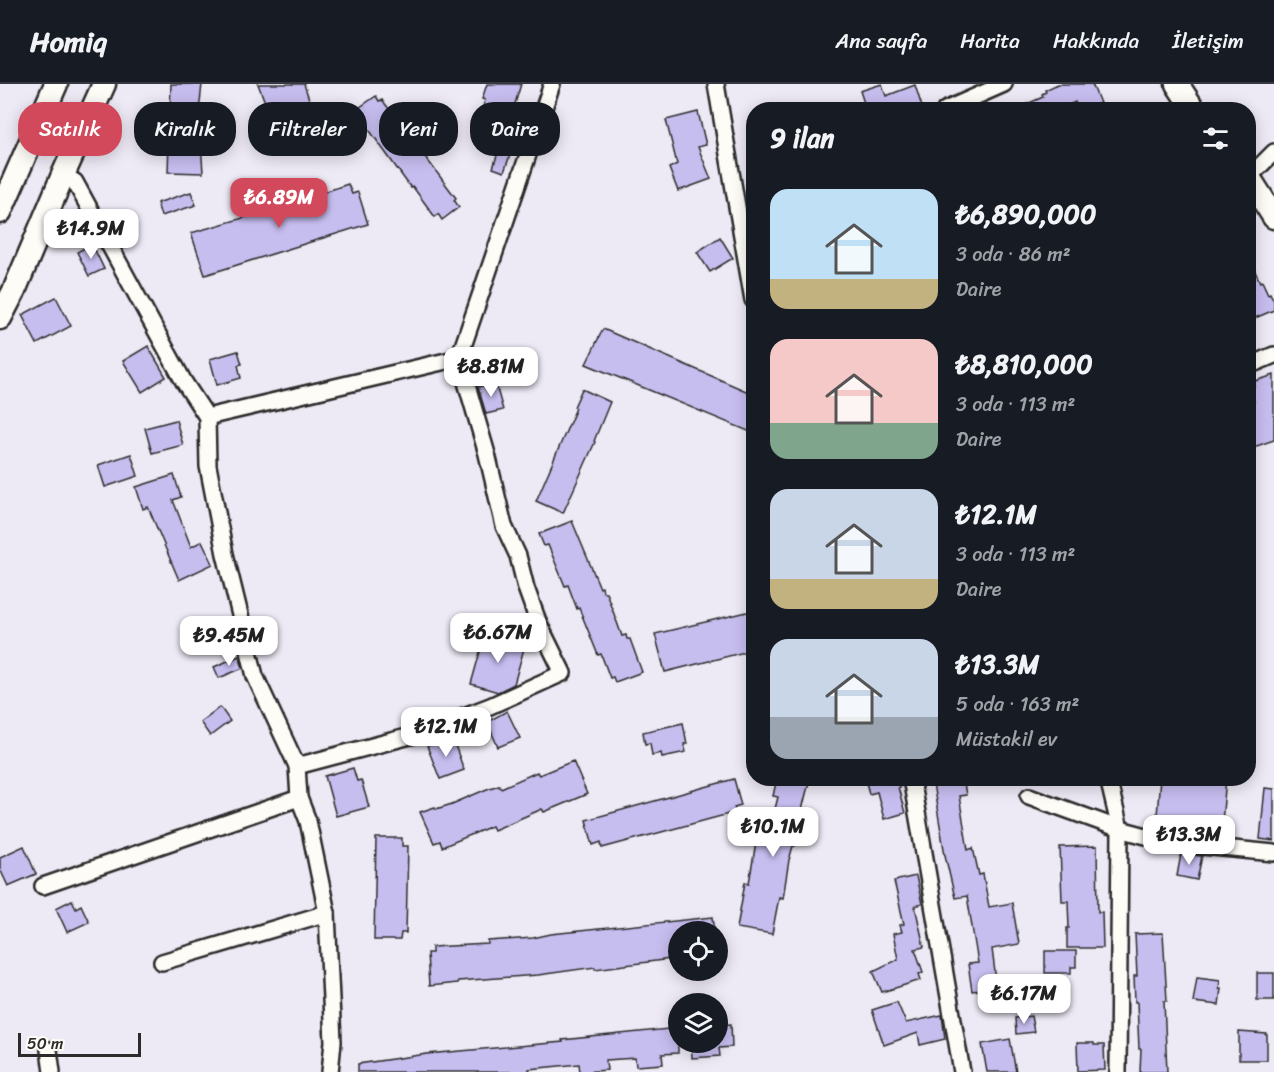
<!DOCTYPE html>
<html lang="tr">
<meta charset="utf-8">
<style>
body{margin:0;font-family:Sriracha,sans-serif;background:#20242c;color:#f1f3f6;height:100vh;display:flex;flex-direction:column;font-size:22px;white-space:nowrap}
*{box-sizing:border-box;margin:0}
p{font-size:20px;color:#9ea1a6}
.icon{flex:none;width:33px;height:33px;fill:none;stroke:currentColor;stroke-width:2;stroke-linecap:round;stroke-linejoin:round}
.map{position:relative;flex:1;overflow:hidden}
.panel{position:absolute;left:746px;top:18px;width:510px;height:684px;display:flex;flex-direction:column;background:#171b24;border-radius:24px;box-shadow:0 3px 15px #0003}
.panel>*{flex:none}
.hud{position:absolute;left:18px;top:18px;width:570px;height:54px;display:flex;gap:12px}
.controls{position:absolute;left:668px;top:837px;display:grid;gap:12px}
.controls a{display:grid;place-items:center;width:60px;height:60px;border-radius:50%;background:#171b24;box-shadow:0 3px 15px #0003;font-size:30px}
.scale{position:absolute;left:18px;bottom:15px;width:123px;box-sizing:border-box;padding-left:6px;border:3px solid #2b2b2b;border-top:0;font-size:16px;line-height:21px;white-space:nowrap;color:#2b2b2b;-webkit-text-stroke:4px #fdfcf7;paint-order:stroke}
.price{position:absolute;translate:-50% -51px;padding:0 14px;border-radius:12px;background:#fff;color:#222;font-size:20px;line-height:39px;filter:drop-shadow(0 2px 3px #0008)}
.price::after{content:'';position:absolute;left:50%;top:36px;width:18px;height:14px;margin-left:-9px;background:inherit;clip-path:polygon(0 0,100% 0,50% 100%)}
.price.current{background:#d1495b;color:#fff}
ul{padding:0;list-style:none}
li{display:flex;align-items:center;gap:18px;height:150px;padding:0 24px}
li span{display:grid;place-items:center;flex:none;width:168px;height:120px;border-radius:18px;color:#555}
li>.icon{margin-inline-start:auto}
span .icon{width:72px;height:72px;fill:#fffc;stroke-width:1}
li b{font-size:26px}
h2{display:flex;justify-content:space-between;align-items:center;height:72px;padding:0 24px;font-size:26px}
.chip{padding:0 21px;border-radius:24px;background:#171b24;box-shadow:0 3px 15px #0003;font-size:21px;line-height:54px}
.chip.current{background:#d1495b;color:#fff}
header{display:flex;align-items:center;gap:36px;box-sizing:border-box;height:84px;padding:0 30px;background:#171b24;border-bottom:2px solid #363941}
header strong{font-size:28px}
nav{display:flex;gap:33px;margin-inline-start:auto;font-size:21px}
.map>svg:first-child{display:block}
</style>
<header>
<strong>Homiq</strong>
<nav><a>Ana sayfa</a><a>Harita</a><a>Hakkında</a><a>İletişim</a></nav>
</header>
<div class="map">
<svg width="1274" height="988" viewBox="0 0 1274 988">
<rect width="100%" height="100%" fill="#ede9f5"/>
<filter id="ink" filterUnits="userSpaceOnUse"><feTurbulence type="fractalNoise" baseFrequency=".0167" numOctaves="2"/><feDisplacementMap in="SourceGraphic" scale="12" xChannelSelector="R" yChannelSelector="G"/><feConvolveMatrix kernelMatrix="1 2 1 2 8 2 1 2 1" color-interpolation-filters="sRGB"/></filter>
<g filter="url(#ink)">
<g fill="#c7bef0" stroke="#2b2b2b" stroke-width="1.5">
<path d="M 171,0 L 202,0 L 199,28 L 203,89 L 168,88 Z"/>
<path d="M 258,0 L 304,0 L 312,24 L 308,25 L 310,30 L 270,44 L 264,27 L 268,26 Z"/>
<path d="M 487,0 L 521,0 L 510,36 L 482,26 L 485,16 L 482,15 Z"/>
<path d="M 882,0 L 886,12 L 915,1 L 923,26 L 852,26 L 852,24 L 864,19 L 860,7 Z"/>
<path d="M 1058,0 L 1092,0 L 1100,19 L 1084,26 L 1078,26 L 1075,18 L 1058,26 L 1013,26 L 1043,13 L 1042,10 L 1046,8 L 1045,6 Z"/>
<path d="M 376,12 L 379,17 L 382,16 L 390,26 L 456,114 L 454,116 L 459,123 L 442,136 L 438,130 L 435,133 L 413,103 L 411,104 L 365,40 L 363,41 L 353,28 Z"/>
<path d="M 698,28 L 706,61 L 698,63 L 711,95 L 678,107 L 669,84 L 677,80 L 666,36 Z"/>
<path d="M 502,56 L 514,60 L 504,88 L 493,84 Z"/>
<path d="M 348,100 L 352,110 L 358,108 L 368,140 L 205,191 L 191,149 L 274,125 Z"/>
<path d="M 191,108 L 196,121 L 161,132 L 157,119 Z"/>
<path d="M 720,153 L 733,174 L 710,188 L 697,168 Z"/>
<path d="M 92,160 L 104,185 L 89,192 L 77,168 Z"/>
<path d="M 1248,172 L 1260,198 L 1262,197 L 1268,210 L 1270,209 L 1274,217 L 1274,226 L 1248,237 Z"/>
<path d="M 56,213 L 71,242 L 37,260 L 22,231 Z"/>
<path d="M 603,245 L 753,310 L 753,349 L 586,280 Z"/>
<path d="M 148,262 L 166,293 L 142,308 L 123,277 Z"/>
<path d="M 238,267 L 242,280 L 238,281 L 241,294 L 217,301 L 210,275 Z"/>
<path d="M 1274,291 L 1274,356 L 1248,365 L 1248,319 L 1254,318 L 1249,304 L 1254,302 L 1252,298 Z"/>
<path d="M 495,298 L 503,326 L 486,330 L 478,303 Z"/>
<path d="M 582,305 L 610,318 L 594,357 L 595,358 L 563,429 L 536,417 L 576,324 L 574,323 Z"/>
<path d="M 176,336 L 183,361 L 152,369 L 145,344 Z"/>
<path d="M 131,370 L 138,392 L 105,403 L 98,381 Z"/>
<path d="M 174,391 L 181,413 L 173,416 L 191,463 L 202,457 L 213,480 L 179,496 L 148,423 L 143,425 L 136,403 Z"/>
<path d="M 572,437 L 600,504 L 602,503 L 603,508 L 606,508 L 622,552 L 626,551 L 627,555 L 630,555 L 642,588 L 615,598 L 613,593 L 610,594 L 601,570 L 598,571 L 579,524 L 577,525 L 568,501 L 565,502 L 548,461 L 544,462 L 539,450 Z"/>
<path d="M 747,528 L 753,528 L 753,566 L 665,588 L 655,550 Z"/>
<path d="M 485,550 L 525,561 L 514,600 L 498,608 L 471,600 Z"/>
<path d="M 239,572 L 243,584 L 219,594 L 214,583 Z"/>
<path d="M 220,623 L 230,637 L 210,652 L 200,638 Z"/>
<path d="M 507,627 L 520,654 L 498,663 L 487,638 Z"/>
<path d="M 683,639 L 687,660 L 684,660 L 686,668 L 662,673 L 661,669 L 652,671 L 650,659 L 645,660 L 643,648 Z"/>
<path d="M 452,653 L 464,686 L 440,695 L 427,662 Z"/>
<path d="M 573,677 L 587,710 L 544,728 L 542,725 L 494,746 L 492,742 L 442,763 L 440,757 L 434,759 L 420,728 L 435,723 L 436,725 L 452,720 L 487,705 L 499,701 L 501,704 L 537,688 L 539,691 Z"/>
<path d="M 353,684 L 357,697 L 361,696 L 369,723 L 336,732 L 325,692 Z"/>
<path d="M 777,694 L 810,694 L 799,738 L 795,762 L 793,762 L 789,776 L 783,814 L 779,813 L 772,850 L 737,844 L 745,798 L 749,799 L 758,747 L 764,748 L 765,740 L 771,741 L 778,713 L 773,712 Z"/>
<path d="M 865,694 L 901,694 L 902,702 L 898,703 L 905,729 L 884,735 L 877,708 L 869,710 Z"/>
<path d="M 932,694 L 963,694 L 966,711 L 959,712 L 968,766 L 973,764 L 979,791 L 983,790 L 989,823 L 1012,819 L 1019,860 L 992,865 L 997,904 L 972,907 L 968,880 L 978,879 L 967,812 L 955,814 L 945,771 Z"/>
<path d="M 1160,694 L 1226,694 L 1221,749 L 1216,748 L 1216,754 L 1174,749 L 1156,744 Z"/>
<path d="M 734,695 L 741,721 L 734,723 L 736,728 L 602,764 L 601,758 L 593,761 L 586,736 Z"/>
<path d="M 1265,704 L 1274,705 L 1274,757 L 1260,755 Z"/>
<path d="M 376,754 L 402,754 L 402,762 L 408,762 L 406,849 L 401,849 L 400,856 L 374,856 Z"/>
<path d="M 24,762 L 36,790 L 8,802 L 0,785 L 0,773 Z"/>
<path d="M 1097,762 L 1098,828 L 1102,828 L 1103,864 L 1067,864 L 1067,844 L 1069,844 L 1068,817 L 1062,817 L 1060,763 Z"/>
<path d="M 1181,770 L 1202,772 L 1197,796 L 1177,792 Z"/>
<path d="M 916,792 L 922,820 L 915,822 L 924,863 L 915,865 L 923,888 L 919,890 L 921,896 L 882,908 L 873,887 L 898,875 L 893,850 L 902,848 L 900,841 L 904,840 L 894,797 Z"/>
<path d="M 72,816 L 76,824 L 81,821 L 89,838 L 67,848 L 56,824 Z"/>
<path d="M 713,833 L 715,848 L 678,848 L 678,874 L 595,885 L 595,883 L 538,891 L 458,897 L 457,899 L 429,902 L 427,869 L 432,869 L 432,863 L 488,860 L 488,857 L 533,854 L 551,850 Z"/>
<path d="M 1163,849 L 1167,917 L 1164,917 L 1167,988 L 1140,988 L 1141,965 L 1139,965 L 1137,918 L 1135,918 L 1134,892 L 1137,892 L 1135,850 Z"/>
<path d="M 1045,867 L 1076,867 L 1076,883 L 1071,883 L 1071,889 L 1045,889 Z"/>
<rect x="1257" y="889" width="17" height="27"/>
<path d="M 1197,893 L 1220,896 L 1219,904 L 1221,904 L 1219,921 L 1193,918 Z"/>
<path d="M 897,918 L 906,939 L 942,931 L 945,955 L 920,961 L 918,949 L 884,961 L 872,926 Z"/>
<path d="M 1031,932 L 1034,948 L 1016,950 L 1015,934 Z"/>
<path d="M 731,940 L 732,963 L 719,964 L 720,972 L 692,974 L 691,958 L 717,958 L 717,941 Z"/>
<path d="M 678,944 L 678,969 L 662,970 L 663,980 L 636,982 L 635,974 L 606,976 L 607,986 L 584,988 L 580,988 L 579,980 L 529,985 L 529,988 L 358,988 L 358,980 L 427,970 L 563,958 L 562,956 Z"/>
<path d="M 1239,948 L 1267,950 L 1267,976 L 1239,976 Z"/>
<path d="M 1010,955 L 1016,988 L 987,988 L 982,960 Z"/>
<path d="M 1077,959 L 1094,959 L 1094,961 L 1104,961 L 1105,986 L 1078,987 Z"/>
</g>
<g fill="none" stroke-linecap="round" stroke-linejoin="round">
<g stroke="#2b2b2b" stroke-width="20">
<g id="street">
<path d="M 716,0 L 753,216"/>
<path d="M 945,26 L 1004,0"/>
<path d="M 63,91 L 75,98 L 184,298 L 207,333 L 208,382 L 225,470 L 255,592 L 297,682 L 299,714 L 308,737 L 327,829 L 333,958 L 330,988"/>
<path d="M 1249,93 L 1274,68"/>
<path d="M 1248,282 L 1274,271"/>
<path d="M 207,333 L 459,274 L 552,0"/>
<path d="M 297,682 L 414,651 L 490,622 L 563,589 L 539,540 L 526,504 L 518,472 L 504,442 L 487,370 L 459,274"/>
<path d="M 911,694 L 962,988"/>
<path d="M 1108,694 L 1120,745 L 1118,988"/>
<path d="M 1029,712 L 1120,745 L 1172,759 L 1274,769"/>
<path d="M 43,802 L 299,714"/>
<path d="M 162,878 L 327,829"/>
<path d="M 49,966 L 52,988"/>
</g>
</g>
<g stroke="#2b2b2b" stroke-width="27">
<g id="secondary">
<path d="M 1177,0 L 1194,26"/>
<path d="M 1248,92 L 1274,133"/>
<path d="M 0,128 L 56,0"/>
<path d="M 0,234 L 14,207 L 63,91 L 104,0"/>
</g>
</g>
<use href="#street" stroke="#fdfcf7" stroke-width="15"/>
<use href="#secondary" stroke="#fdfcf7" stroke-width="22"/>
</g>
</g>
</svg>
<div class="controls">
<a><svg class="icon" aria-label="locate" viewBox="0 0 24 24"><circle cx="12" cy="12" r="6"/><path d="M12 2v4M12 18v4M2 12h4M18 12h4"/></svg></a>
<a><svg class="icon" aria-label="layers" viewBox="0 0 24 24"><path d="M12 4l9 5-9 5-9-5zM3 14l9 5 9-5"/></svg></a>
</div>
<div class="scale">50 m</div>
<b class="price current" style="left:279px;top:145px">₺6.89M</b>
<b class="price" style="left:91px;top:176px">₺14.9M</b>
<b class="price" style="left:491px;top:314px">₺8.81M</b>
<b class="price" style="left:498px;top:580px">₺6.67M</b>
<b class="price" style="left:229px;top:583px">₺9.45M</b>
<b class="price" style="left:446px;top:674px">₺12.1M</b>
<b class="price" style="left:773px;top:774px">₺10.1M</b>
<b class="price" style="left:1189px;top:782px">₺13.3M</b>
<b class="price" style="left:1024px;top:941px">₺6.17M</b>
<div class="hud">
<a class="chip current">Satılık</a>
<a class="chip">Kiralık</a>
<a class="chip">Filtreler</a>
<a class="chip">Yeni</a>
<a class="chip">Daire</a>
</div>
<section class="panel">
<h2>9 ilan<svg class="icon" aria-label="filters" viewBox="0 0 24 24"><path d="M4 7h16M4 17h16"/><circle cx="9" cy="7" r="2"/><circle cx="15" cy="17" r="2"/></svg></h2>
<ul>
<li><span style="background:linear-gradient(#bfe0f5 75%,#c2b280 0)"><svg class="icon" aria-label="home" viewBox="0 0 24 24"><path d="M3 11l9-7 9 7M6 9v11h12V9"/></svg></span><div><b>₺6,890,000</b><p>3 oda · 86 m²</p><p>Daire</p></div></li>
<li><span style="background:linear-gradient(#f6c9c9 70%,#7fa58c 0)"><svg class="icon" aria-label="home" viewBox="0 0 24 24"><path d="M3 11l9-7 9 7M6 9v11h12V9"/></svg></span><div><b>₺8,810,000</b><p>3 oda · 113 m²</p><p>Daire</p></div></li>
<li><span style="background:linear-gradient(#c9d6e8 75%,#c2b280 0)"><svg class="icon" aria-label="home" viewBox="0 0 24 24"><path d="M3 11l9-7 9 7M6 9v11h12V9"/></svg></span><div><b>₺12.1M</b><p>3 oda · 113 m²</p><p>Daire</p></div></li>
<li><span style="background:linear-gradient(#c9d6e8 65%,#9aa5b1 0)"><svg class="icon" aria-label="home" viewBox="0 0 24 24"><path d="M3 11l9-7 9 7M6 9v11h12V9"/></svg></span><div><b>₺13.3M</b><p>5 oda · 163 m²</p><p>Müstakil ev</p></div></li>
</ul>
</section>
</div>
